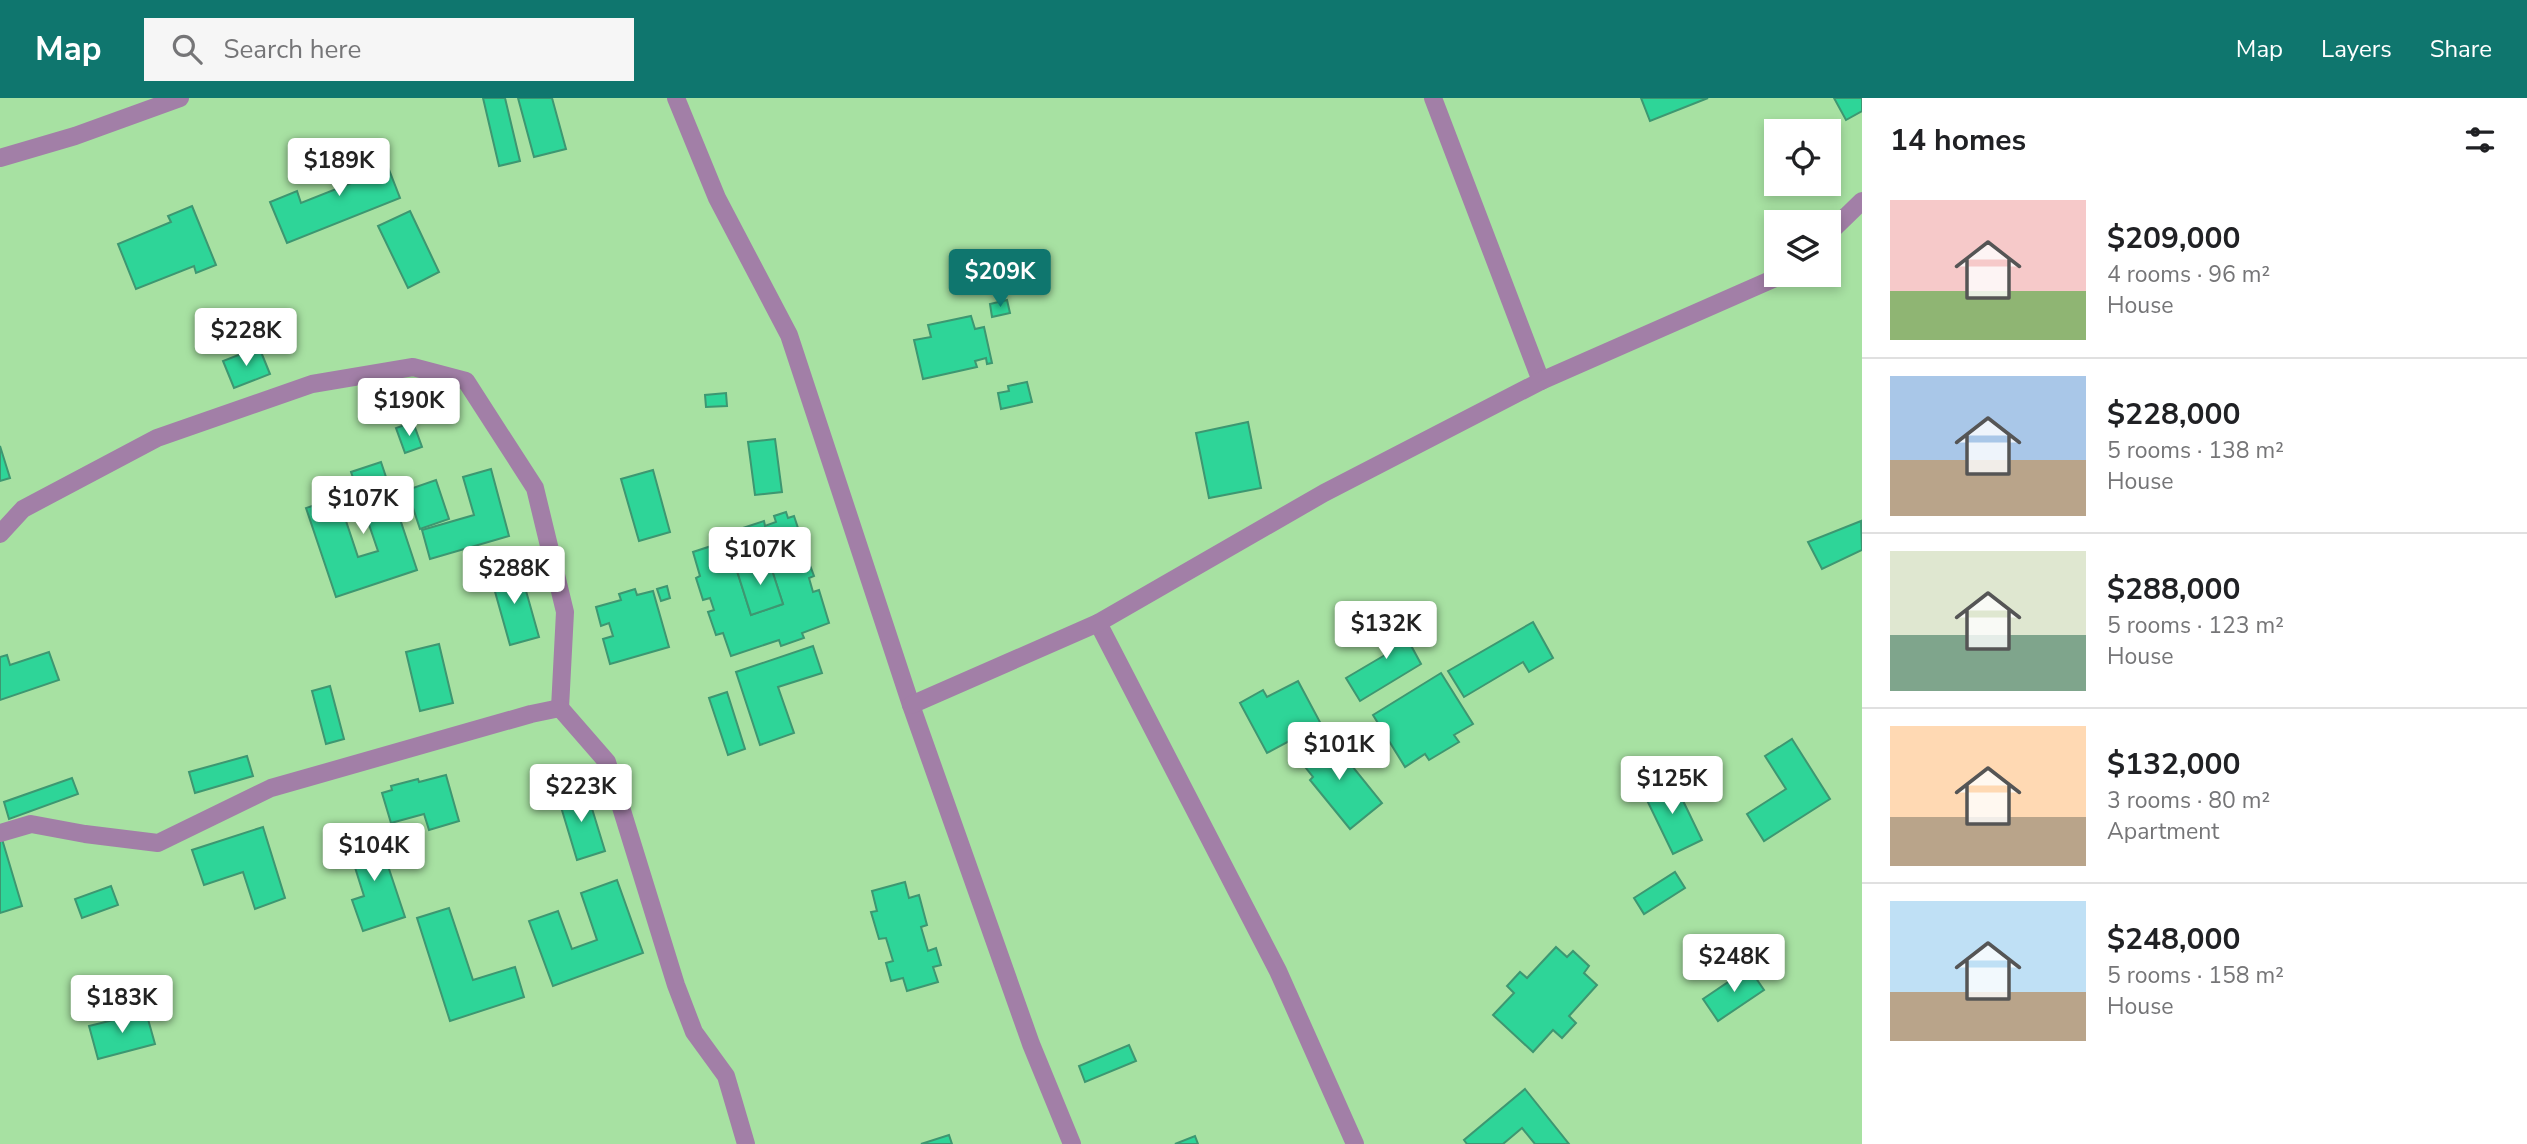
<!DOCTYPE html>
<meta charset="utf-8">
<style>
body{margin:0;font-family:"Nunito Sans",sans-serif;background:#f6f6f6;color:#202124;height:100vh;display:flex;flex-direction:column;font-size:26px;white-space:nowrap}
*{box-sizing:border-box;margin:0}
p{font-size:23px;color:#757577}
.icon{flex:none;width:38px;height:38px;fill:none;stroke:currentColor;stroke-width:2;stroke-linecap:round;stroke-linejoin:round}
.map{position:relative;flex:1;overflow:hidden}
.drawer{display:flex;flex-direction:column;background:#fff;width:665px}
.drawer>*{flex:none}
.tools{position:absolute;left:1764px;top:21px;display:grid;gap:14px}
.tools a{display:grid;place-items:center;width:77px;height:77px;border-radius:0px;background:#fff;box-shadow:0 4px 10px #0003;font-size:35px}
.price{position:absolute;translate:-50% -60px;padding:0 16px;border-radius:7px;background:#fff;color:#222;font-size:23px;line-height:46px;filter:drop-shadow(0 2px 4px #0008)}
.price::after{content:'';position:absolute;left:50%;top:42px;width:21px;height:16px;margin-left:-10px;background:inherit;clip-path:polygon(0 0,100% 0,50% 100%)}
.price.on{background:#0f766e;color:#fff}
ul{padding:0;list-style:none}
li{display:flex;align-items:center;gap:21px;height:175px;padding:0 28px}
li+li{border-top:2px solid #e0e0e0}
li span{display:grid;place-items:center;flex:none;width:196px;height:140px;border-radius:0px;color:#555}
li>.icon{margin-inline-start:auto}
span .icon{width:84px;height:84px;fill:#fffc;stroke-width:1}
li b{font-size:30px}
h2{display:flex;justify-content:space-between;align-items:center;height:84px;padding:0 28px;font-size:30px}
header{display:flex;align-items:center;gap:42px;box-sizing:border-box;height:98px;padding:0 35px;background:#0f766e;color:#fff}
header strong{font-size:33px}
nav{display:flex;gap:38px;margin-inline-start:auto;font-size:24px}
.search{width:490px;height:63px;background:#f6f6f6;display:flex;align-items:center;gap:18px;box-sizing:border-box;padding:0 24px;border-radius:0px;color:#757577;font-size:26px}
main{display:flex;flex:1;min-height:0}
.map>svg:first-child{display:block}
</style>
<header>
<strong>Map</strong>
<div class="search"><svg class="icon" aria-label="search" viewBox="0 0 24 24"><circle cx="10" cy="10" r="6"/><path d="M15 15l6 6"/></svg>Search here</div>
<nav><a>Map</a><a>Layers</a><a>Share</a></nav>
</header>
<main>
<div class="map">
<svg width="1862" height="1046" viewBox="0 0 1862 1046">
<rect width="100%" height="100%" fill="#a7e1a2"/>
<g fill="#2ed598" stroke="#3d9771" stroke-width="2" fill-rule="evenodd">
<path d="M 483,0 L 505,0 L 520,63 L 499,68 Z"/>
<path d="M 518,0 L 552,0 L 566,51 L 534,59 Z"/>
<path d="M 1641,0 L 1708,0 L 1650,23 Z"/>
<path d="M 1834,0 L 1862,0 L 1862,13 L 1846,22 Z"/>
<path d="M 379,46 L 400,100 L 287,145 L 270,104 L 297,93 L 301,105 L 359,82 L 349,57 Z"/>
<path d="M 192,108 L 216,167 L 196,175 L 194,168 L 136,191 L 118,146 L 171,124 L 168,118 Z"/>
<path d="M 410,113 L 439,174 L 408,190 L 378,128 Z"/>
<path d="M 1007,202 L 1010,215 L 992,219 L 990,206 Z"/>
<path d="M 971,218 L 975,231 L 984,229 L 992,265 L 987,266 L 986,260 L 975,263 L 977,269 L 923,281 L 914,242 L 931,239 L 928,227 Z"/>
<path d="M 259,249 L 270,276 L 234,290 L 223,263 Z"/>
<path d="M 1027,284 L 1032,304 L 1001,311 L 998,295 L 1009,293 L 1008,288 Z"/>
<path d="M 726,295 L 727,308 L 706,309 L 705,297 Z"/>
<path d="M 413,324 L 422,349 L 405,355 L 396,330 Z"/>
<path d="M 1248,324 L 1261,390 L 1209,400 L 1196,335 Z"/>
<path d="M 775,341 L 782,394 L 755,397 L 748,344 Z"/>
<path d="M 0,348 L 10,380 L 0,383 Z"/>
<path d="M 381,364 L 417,472 L 336,499 L 306,410 L 338,399 L 358,459 L 378,453 L 351,374 Z"/>
<path d="M 491,371 L 509,438 L 430,461 L 422,432 L 474,417 L 463,379 Z"/>
<path d="M 653,372 L 670,434 L 639,443 L 621,381 Z"/>
<path d="M 436,382 L 449,421 L 420,431 L 407,392 Z"/>
<path d="M 786,414 L 788,420 L 794,418 L 804,448 L 798,450 L 803,464 L 808,462 L 814,478 L 809,480 L 813,494 L 819,492 L 829,525 L 802,535 L 804,540 L 781,548 L 779,542 L 731,558 L 723,535 L 716,537 L 708,514 L 714,512 L 710,500 L 703,502 L 696,480 L 700,478 L 693,454 L 742,438 L 740,431 L 764,423 L 765,428 L 776,424 L 774,418 ZM 769,463 L 783,506 L 751,517 L 737,473 Z"/>
<path d="M 1861,423 L 1862,452 L 1822,471 L 1808,444 Z"/>
<path d="M 769,463 L 783,506 L 751,517 L 737,473 Z"/>
<path d="M 519,468 L 539,539 L 510,547 L 490,476 Z"/>
<path d="M 667,488 L 670,500 L 661,503 L 657,491 Z"/>
<path d="M 635,491 L 637,497 L 653,493 L 669,549 L 610,566 L 603,541 L 613,538 L 609,525 L 601,528 L 596,509 L 621,502 L 619,496 Z"/>
<path d="M 1395,518 L 1421,566 L 1360,603 L 1346,580 L 1385,557 L 1371,531 Z"/>
<path d="M 1533,524 L 1553,560 L 1529,574 L 1523,564 L 1464,599 L 1448,573 Z"/>
<path d="M 439,546 L 453,605 L 420,613 L 406,554 Z"/>
<path d="M 813,548 L 822,575 L 778,589 L 794,635 L 760,647 L 736,574 Z"/>
<path d="M 49,554 L 59,582 L 0,602 L 0,559 L 7,557 L 10,567 Z"/>
<path d="M 1441,575 L 1473,626 L 1454,637 L 1459,644 L 1429,662 L 1425,656 L 1405,669 L 1373,617 Z"/>
<path d="M 1298,583 L 1321,626 L 1267,655 L 1240,605 L 1263,592 L 1267,599 Z"/>
<path d="M 330,588 L 344,641 L 326,646 L 312,593 Z"/>
<path d="M 727,594 L 745,651 L 728,657 L 709,600 Z"/>
<path d="M 1327,637 L 1382,705 L 1350,731 L 1310,682 L 1313,679 L 1298,660 Z"/>
<path d="M 1792,641 L 1830,701 L 1764,743 L 1747,716 L 1786,691 L 1765,658 Z"/>
<path d="M 247,658 L 253,678 L 195,695 L 189,674 Z"/>
<path d="M 446,677 L 459,723 L 429,732 L 424,716 L 391,725 L 382,695 L 392,692 L 391,688 L 418,681 L 419,684 Z"/>
<path d="M 72,680 L 78,696 L 9,721 L 4,704 Z"/>
<path d="M 1672,680 L 1702,742 L 1673,756 L 1643,694 Z"/>
<path d="M 586,691 L 605,753 L 577,762 L 558,699 Z"/>
<path d="M 263,729 L 285,800 L 255,811 L 243,774 L 204,787 L 192,752 Z"/>
<path d="M 376,732 L 405,819 L 363,833 L 352,802 L 364,798 L 346,741 Z"/>
<path d="M 2,741 L 22,808 L 0,815 L 0,742 Z"/>
<path d="M 1675,774 L 1685,790 L 1644,816 L 1634,800 Z"/>
<path d="M 617,782 L 643,855 L 553,888 L 529,823 L 558,813 L 572,851 L 597,842 L 581,795 Z"/>
<path d="M 905,784 L 909,800 L 919,797 L 927,827 L 921,829 L 928,853 L 936,850 L 941,867 L 933,869 L 938,884 L 907,893 L 903,880 L 891,883 L 886,865 L 893,863 L 886,840 L 879,841 L 871,814 L 877,813 L 872,793 Z"/>
<path d="M 111,788 L 118,807 L 82,820 L 75,801 Z"/>
<path d="M 449,810 L 473,882 L 515,869 L 524,899 L 450,923 L 417,820 Z"/>
<path d="M 1556,849 L 1567,859 L 1573,853 L 1589,868 L 1584,875 L 1597,887 L 1569,918 L 1576,925 L 1562,940 L 1553,932 L 1533,954 L 1493,917 L 1514,895 L 1507,888 L 1520,874 L 1527,880 Z"/>
<path d="M 1749,870 L 1764,892 L 1718,923 L 1703,901 Z"/>
<path d="M 146,914 L 155,946 L 98,961 L 89,928 Z"/>
<path d="M 1129,947 L 1136,963 L 1085,984 L 1079,968 Z"/>
<path d="M 1525,991 L 1569,1046 L 1535,1046 L 1522,1030 L 1503,1046 L 1467,1046 L 1464,1042 Z"/>
<path d="M 949,1037 L 952,1046 L 921,1046 Z"/>
<path d="M 1195,1038 L 1198,1046 L 1175,1046 Z"/>
</g>
<g fill="none" stroke-linecap="round" stroke-linejoin="round">
<g stroke="#a27fa7" stroke-width="18">
<path d="M 676,0 L 717,100 L 789,237 L 911,607 L 1031,946 L 1072,1046"/>
<path d="M 1433,0 L 1541,283"/>
<path d="M 0,60 L 75,38 L 180,0"/>
<path d="M 1829,135 L 1862,103"/>
<path d="M 0,436 L 23,411 L 157,340 L 312,286 L 413,269 L 466,283 L 535,390 L 565,514 L 560,610"/>
<path d="M 1098,525 L 1278,873 L 1355,1046"/>
<path d="M 911,607 L 1098,525 L 1324,395 L 1541,283 L 1782,177"/>
<path d="M 0,735 L 31,726 L 85,736 L 158,745 L 271,690 L 531,616 L 560,610 L 607,664 L 676,887 L 694,934 L 726,978 L 746,1046"/>
</g>
</g>
</svg>
<div class="tools">
<a><svg class="icon" aria-label="locate" viewBox="0 0 24 24"><circle cx="12" cy="12" r="6"/><path d="M12 2v4M12 18v4M2 12h4M18 12h4"/></svg></a>
<a><svg class="icon" aria-label="layers" viewBox="0 0 24 24"><path d="M12 4l9 5-9 5-9-5zM3 14l9 5 9-5"/></svg></a>
</div>
<b class="price" style="left:339px;top:100px">$189K</b>
<b class="price on" style="left:1000px;top:211px">$209K</b>
<b class="price" style="left:246px;top:270px">$228K</b>
<b class="price" style="left:409px;top:340px">$190K</b>
<b class="price" style="left:363px;top:438px">$107K</b>
<b class="price" style="left:760px;top:489px">$107K</b>
<b class="price" style="left:514px;top:508px">$288K</b>
<b class="price" style="left:1386px;top:563px">$132K</b>
<b class="price" style="left:1339px;top:684px">$101K</b>
<b class="price" style="left:1672px;top:718px">$125K</b>
<b class="price" style="left:581px;top:726px">$223K</b>
<b class="price" style="left:374px;top:785px">$104K</b>
<b class="price" style="left:1734px;top:896px">$248K</b>
<b class="price" style="left:122px;top:937px">$183K</b>
</div>
<section class="drawer">
<h2>14 homes<svg class="icon" aria-label="filters" viewBox="0 0 24 24"><path d="M4 7h16M4 17h16"/><circle cx="9" cy="7" r="2"/><circle cx="15" cy="17" r="2"/></svg></h2>
<ul>
<li><span style="background:linear-gradient(#f6c9c9 65%,#8fb573 0)"><svg class="icon" aria-label="home" viewBox="0 0 24 24"><path d="M3 11l9-7 9 7M6 9v11h12V9"/></svg></span><div><b>$209,000</b><p>4 rooms · 96 m²</p><p>House</p></div></li>
<li><span style="background:linear-gradient(#a9c7e8 60%,#b9a48a 0)"><svg class="icon" aria-label="home" viewBox="0 0 24 24"><path d="M3 11l9-7 9 7M6 9v11h12V9"/></svg></span><div><b>$228,000</b><p>5 rooms · 138 m²</p><p>House</p></div></li>
<li><span style="background:linear-gradient(#dfe7d0 60%,#7fa58c 0)"><svg class="icon" aria-label="home" viewBox="0 0 24 24"><path d="M3 11l9-7 9 7M6 9v11h12V9"/></svg></span><div><b>$288,000</b><p>5 rooms · 123 m²</p><p>House</p></div></li>
<li><span style="background:linear-gradient(#ffd9b3 65%,#b9a48a 0)"><svg class="icon" aria-label="home" viewBox="0 0 24 24"><path d="M3 11l9-7 9 7M6 9v11h12V9"/></svg></span><div><b>$132,000</b><p>3 rooms · 80 m²</p><p>Apartment</p></div></li>
<li><span style="background:linear-gradient(#bfe0f5 65%,#b9a48a 0)"><svg class="icon" aria-label="home" viewBox="0 0 24 24"><path d="M3 11l9-7 9 7M6 9v11h12V9"/></svg></span><div><b>$248,000</b><p>5 rooms · 158 m²</p><p>House</p></div></li>
</ul>
</section>
</main>
